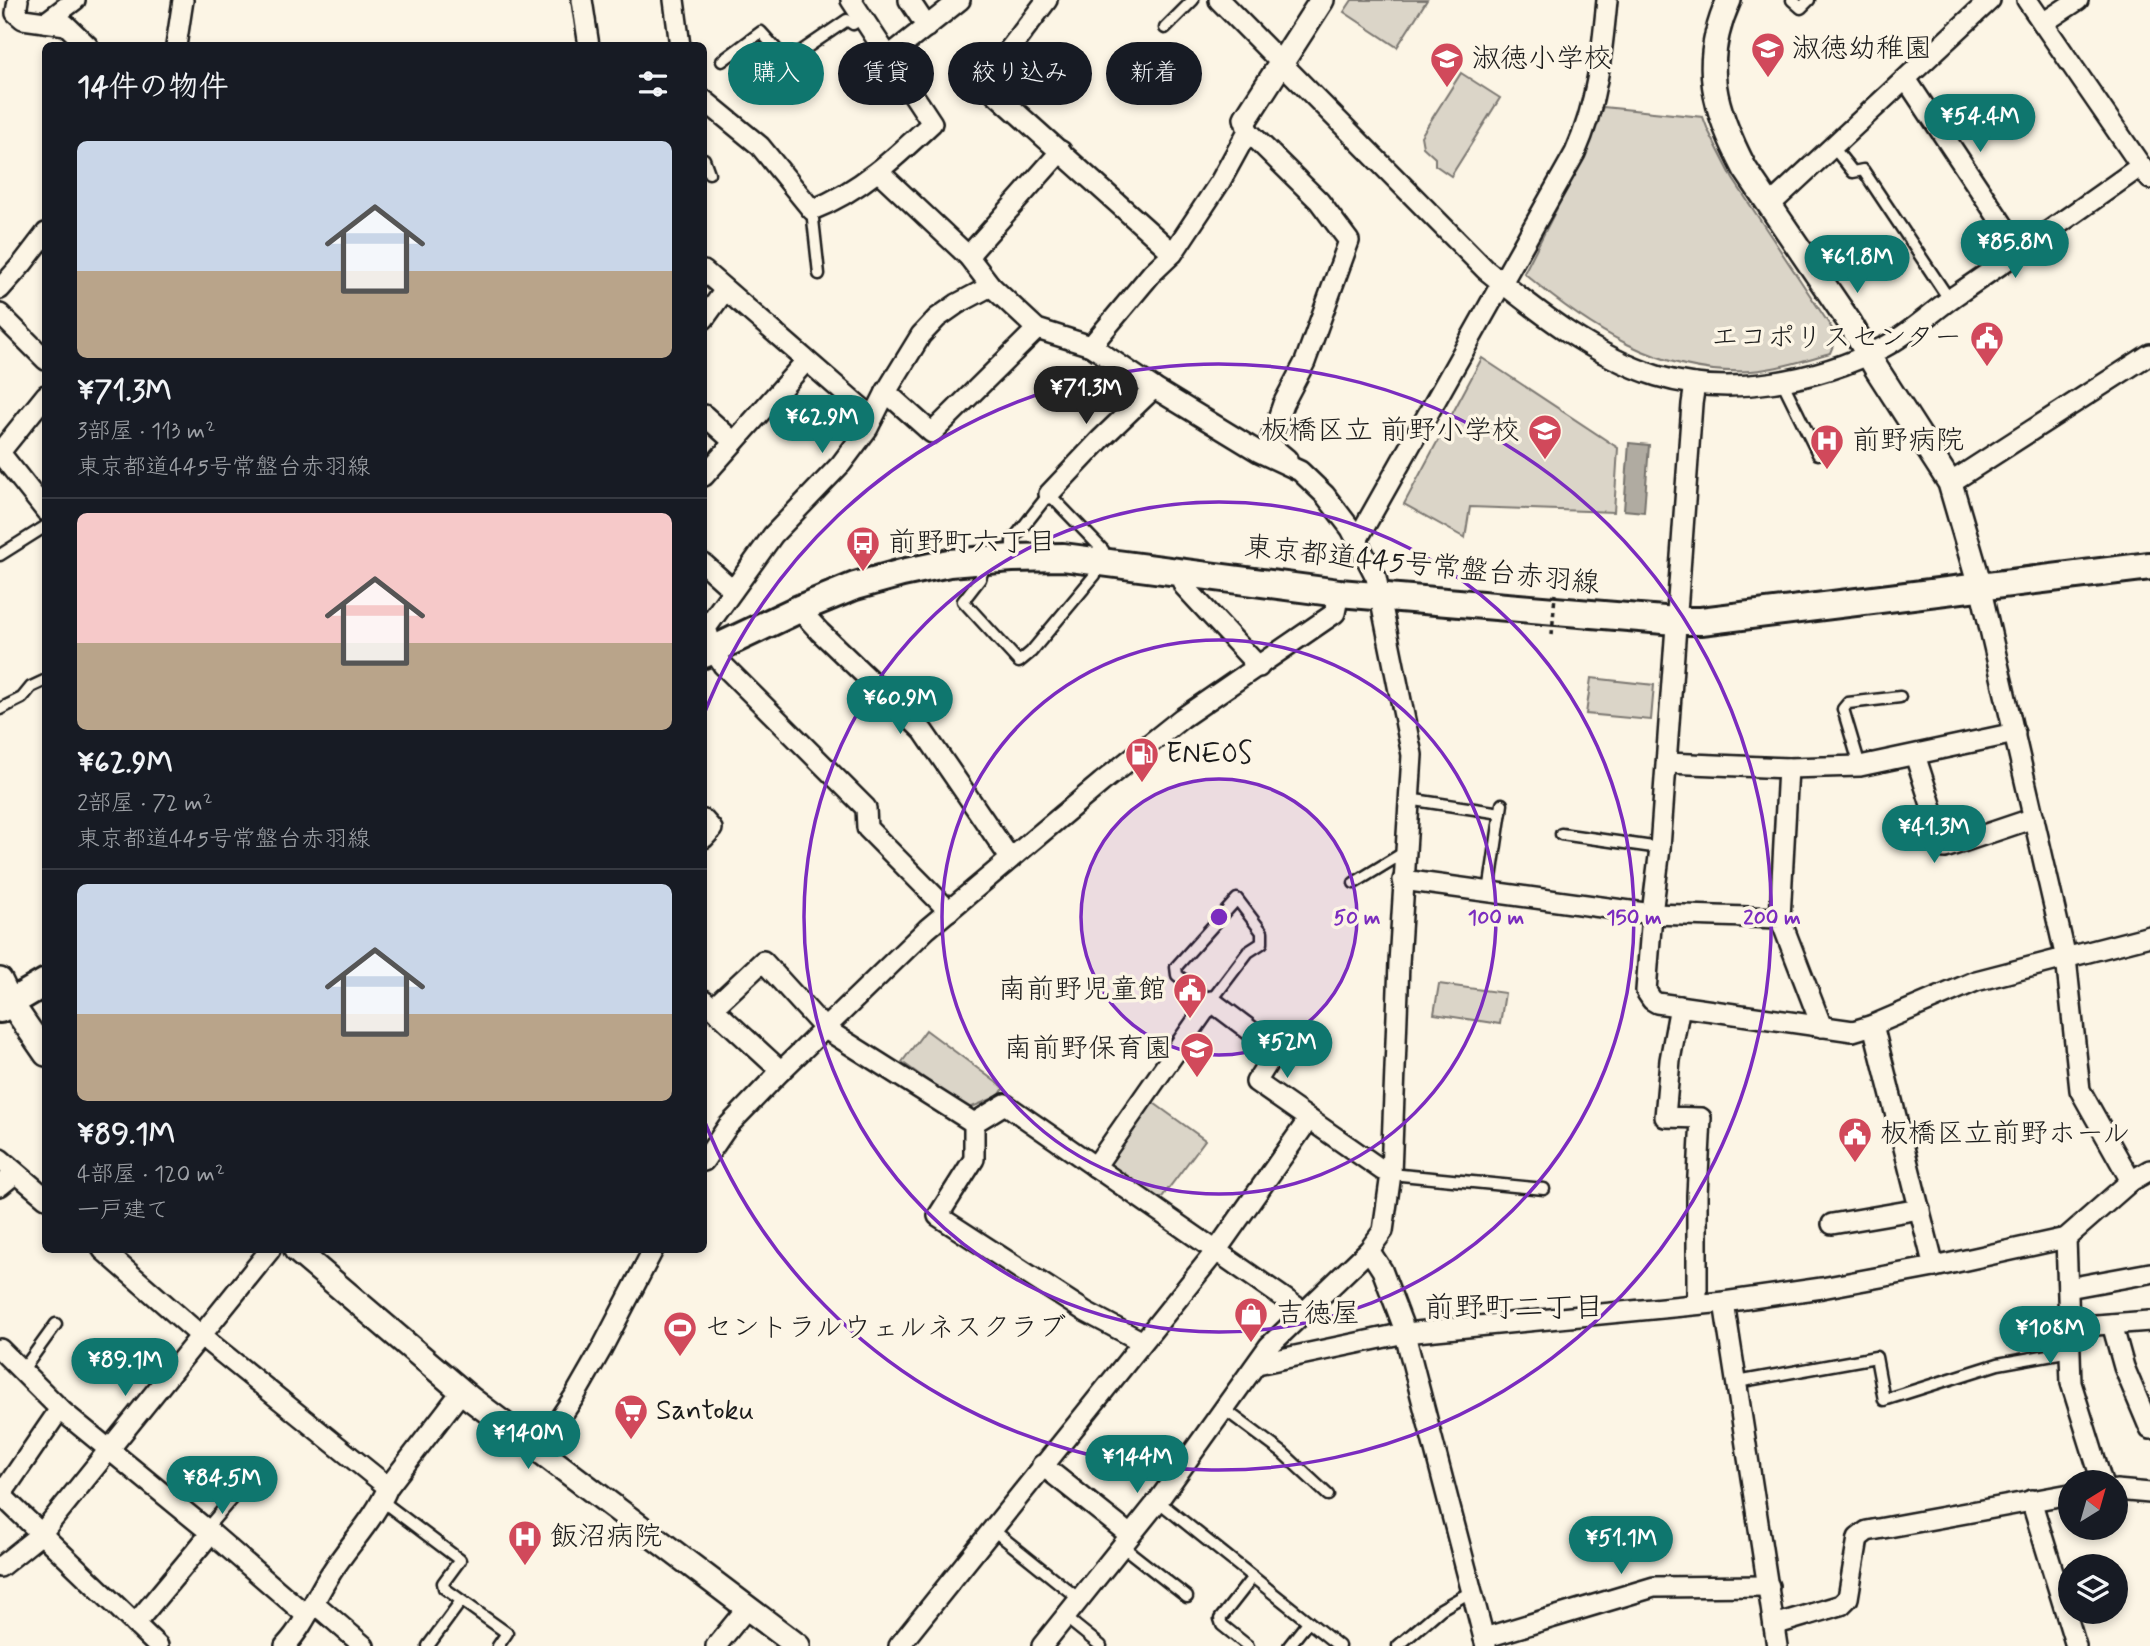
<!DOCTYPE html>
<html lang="ja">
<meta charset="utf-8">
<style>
body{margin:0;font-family:Mynerve,"Klee One",sans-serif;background:#242831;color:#f1f3f6;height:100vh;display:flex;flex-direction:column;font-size:26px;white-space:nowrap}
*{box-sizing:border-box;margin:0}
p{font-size:23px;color:#9ea1a6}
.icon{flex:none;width:38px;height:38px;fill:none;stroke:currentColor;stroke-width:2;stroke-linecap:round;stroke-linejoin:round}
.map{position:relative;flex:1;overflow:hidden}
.sheet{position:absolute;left:42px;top:42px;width:665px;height:1211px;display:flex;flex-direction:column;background:#171b24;border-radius:10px;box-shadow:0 4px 10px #0003}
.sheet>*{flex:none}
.banner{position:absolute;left:728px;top:42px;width:665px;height:63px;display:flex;gap:14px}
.needle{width:46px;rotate:37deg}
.controls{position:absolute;left:2058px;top:1470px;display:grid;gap:14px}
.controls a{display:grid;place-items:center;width:70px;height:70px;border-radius:50%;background:#171b24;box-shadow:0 4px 10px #0003;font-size:35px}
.price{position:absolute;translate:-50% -60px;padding:0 16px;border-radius:24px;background:#0f766e;color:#fff;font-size:23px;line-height:46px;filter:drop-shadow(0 2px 4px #0008)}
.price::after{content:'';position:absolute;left:50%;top:42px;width:21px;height:16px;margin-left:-10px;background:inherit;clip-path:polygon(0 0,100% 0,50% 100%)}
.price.current{background:#222;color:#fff}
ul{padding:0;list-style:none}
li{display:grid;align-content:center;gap:14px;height:371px;padding:0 35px}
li+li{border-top:2px solid #363941}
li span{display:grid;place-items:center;height:217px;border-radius:10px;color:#555}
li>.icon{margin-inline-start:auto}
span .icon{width:126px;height:126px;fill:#fffc;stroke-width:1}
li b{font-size:30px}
h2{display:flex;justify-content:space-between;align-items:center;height:84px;padding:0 35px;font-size:30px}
.pill{padding:0 24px;border-radius:32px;background:#171b24;box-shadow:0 4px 10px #0003;font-size:24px;line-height:63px}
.pill.current{background:#0f766e;color:#fff}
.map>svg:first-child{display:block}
</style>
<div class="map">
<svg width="2150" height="1646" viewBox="0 0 2150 1646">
<rect width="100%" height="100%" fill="#fcf5e5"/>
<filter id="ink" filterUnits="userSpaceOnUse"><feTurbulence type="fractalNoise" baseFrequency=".0143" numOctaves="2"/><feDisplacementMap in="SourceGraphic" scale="14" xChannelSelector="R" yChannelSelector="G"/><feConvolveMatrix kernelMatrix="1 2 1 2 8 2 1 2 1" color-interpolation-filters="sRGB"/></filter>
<g filter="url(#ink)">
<g fill="#dbd5c8" stroke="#7c7872" stroke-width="2">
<path d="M 1352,0 L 1427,0 L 1397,47 L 1344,12 Z"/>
<path d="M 1461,73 L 1500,98 L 1451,176 L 1435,165 L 1435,158 L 1423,147 L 1421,136 Z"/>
<path d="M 1603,107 L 1703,117 L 1708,130 L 1733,179 L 1837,336 L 1830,353 C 1805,360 1778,369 1751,371 C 1662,376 1588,328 1524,273 L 1587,149 Z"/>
<path d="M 1482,358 L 1618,448 L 1614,512 L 1470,507 L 1465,538 L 1404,504 Z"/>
<path d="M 1591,678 L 1654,685 L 1651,720 L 1586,714 Z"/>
<path d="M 1439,984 L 1505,993 L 1500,1024 L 1434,1014 Z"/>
<path d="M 926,1030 L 1004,1088 L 999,1096 L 967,1109 L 902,1062 Z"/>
<path d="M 1151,1101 L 1205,1140 L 1159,1201 L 1110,1166 L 1108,1160 Z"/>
</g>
<path fill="#b0aba1" stroke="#75726c" stroke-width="2" d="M 1629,443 L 1649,445 L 1644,512 L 1624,510 Z"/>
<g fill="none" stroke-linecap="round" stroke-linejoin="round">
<g stroke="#1c1c1c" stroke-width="15">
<g id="service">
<path d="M 1792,0 L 1801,8 L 1809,0"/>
<path d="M 1165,28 L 1193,0"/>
<path d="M 722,61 L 761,32 L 787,61 L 847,20 L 853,24 L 862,17"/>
<path d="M 1833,147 L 1853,172 L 1863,170 L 1949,299"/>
<path d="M 704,159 L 709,173"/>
<path d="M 812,210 L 819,274"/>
<path d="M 1782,381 L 1818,454"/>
<path d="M 0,555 L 46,526"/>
<path d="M 985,564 L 980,579 L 963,601 L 1019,662 L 1031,652 L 1095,575 L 1103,550 L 1049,494 L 1012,541 L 1012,557"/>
<path d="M 0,709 L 22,698 L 31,687 L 46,680"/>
<path d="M 1860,766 L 1843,709 L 1848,703 L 1900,697"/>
<path d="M 1408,799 L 1501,813"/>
<path d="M 1561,834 L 1660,848"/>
<path d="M 1354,883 L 1405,852"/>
<path d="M 1489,892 L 1502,804"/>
<path d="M 1237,899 L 1262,932 L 1262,943 L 1248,952 L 1211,1001 L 1177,975 L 1176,967 Z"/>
<path d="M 1391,1174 L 1544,1189"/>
<path d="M 22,1371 L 56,1324"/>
<path d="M 1737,1382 L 1876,1357 L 1884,1400 L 1998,1364 L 2070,1351"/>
<path d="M 1224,1409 L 1283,1453 L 1328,1495"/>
<path d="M 382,1501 L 460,1560 L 443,1583 L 444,1588 L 507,1633 L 498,1646"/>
<path d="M 1158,1501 L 1339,1646"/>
<path d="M 206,1529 L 253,1474"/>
<path d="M 992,1529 L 1079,1599"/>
<path d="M 1122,1546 L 1187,1597"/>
<path d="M 1065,1617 L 1101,1646"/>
<path d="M 428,1646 L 461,1601"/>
<path d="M 1248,1646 L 1222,1625 L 1220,1619 L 1253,1577"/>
<path d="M 1289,1646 L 1308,1622"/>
<path d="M 1398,1646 L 1441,1609 L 1472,1591"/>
</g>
</g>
<g stroke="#1c1c1c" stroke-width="24">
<g id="minor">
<path d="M 18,0 L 16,13 L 23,19 L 66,25 L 88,46"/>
<path d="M 582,0 L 589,46"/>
<path d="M 674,0 L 680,46"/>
<path d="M 909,0 L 927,27"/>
<path d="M 1047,0 L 986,80 L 988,87 L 1173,253"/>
<path d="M 1219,0 L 1486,270 C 1538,312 1593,356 1657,376 C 1729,398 1818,381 1884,347 C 1910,334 1937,307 1962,291 C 2022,250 2082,208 2141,166"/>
<path d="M 2027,0 L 2150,179"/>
<path d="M 46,22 L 75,0"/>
<path d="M 2043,23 L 2078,0"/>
<path d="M 176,46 L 183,0"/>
<path d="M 888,57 L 960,0"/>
<path d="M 1906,79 L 2021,252"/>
<path d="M 704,100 L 760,146 L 812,210 C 859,192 896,157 932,123 L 851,0"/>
<path d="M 1248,131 L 1319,201 L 1349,241 L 1305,362 L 1283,404 L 1269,444 L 1287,459"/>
<path d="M 879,172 L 968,256 L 991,286 L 1037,329 L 1091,346 L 1154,388 L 1259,452 L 1300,471 L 1325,495 L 1351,529 L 1376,577 L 1412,755 L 1399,963 L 1391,1174 L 1383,1231 L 1369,1250 L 1269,1346 L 1158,1501 L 1042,1646"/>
<path d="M 1771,204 L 1990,0"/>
<path d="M 968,256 L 1061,151"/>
<path d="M 704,271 L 873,418"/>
<path d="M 0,289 L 23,263 L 46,233"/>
<path d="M 0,314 L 46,360"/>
<path d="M 704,319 L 725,290"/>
<path d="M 1091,346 L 1152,273 L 1173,253 L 1220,182 L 1248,131 L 1245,121"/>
<path d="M 1695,384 L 1692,404 L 1660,848 L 1652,914 L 1646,991 L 1652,1000 L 1657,1003 L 1853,1031 L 1873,1025 L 1976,981 L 2150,936"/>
<path d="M 886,392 L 932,433 L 1037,329"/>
<path d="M 704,415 L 734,442"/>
<path d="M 0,452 L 46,395"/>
<path d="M 0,453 L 46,511"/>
<path d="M 704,476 L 806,361"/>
<path d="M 1950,483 L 2150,354"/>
<path d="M 1049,494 L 1100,440 L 1154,388"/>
<path d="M 1357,540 L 1575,153 C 1597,104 1602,53 1607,0"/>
<path d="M 704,564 L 733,590"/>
<path d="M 1185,574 L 1184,586 L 1259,667"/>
<path d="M 1980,586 L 2066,958 L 2080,1090 L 2131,1181"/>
<path d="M 799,609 L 820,632 L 923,731 L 1010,858"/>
<path d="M 1915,755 L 1945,848 L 2034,818"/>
<path d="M 1667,763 L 1788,768 L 1860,766 L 2015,733"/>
<path d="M 704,820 L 712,829 L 704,838"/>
<path d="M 1403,880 L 1652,914 L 1780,918 L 1822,1027"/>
<path d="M 949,911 L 867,828 L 866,808 L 723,665 L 713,650 L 706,628 L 773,535 L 841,464 L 868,428 L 886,392 L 921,335 L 937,318 L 957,304 L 991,286"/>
<path d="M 1780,918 L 1788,768"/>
<path d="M 704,1000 L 781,1071"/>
<path d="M 1680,1006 L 1670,1060 L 1665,1117 L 1701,1118 L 1697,1195 L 1697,1304"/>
<path d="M 713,1008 L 763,961 L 824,1028 L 974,1123 L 974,1159 L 938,1216 L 1086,1312 L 1141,1341"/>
<path d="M 1873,1025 L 1934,1267"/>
<path d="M 974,1123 L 1005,1104 L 1304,1312"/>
<path d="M 0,1159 L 46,1198"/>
<path d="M 704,1161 L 728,1126 L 781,1071 L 927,929 L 1102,782 L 1182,718 L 1335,613 L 1339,593"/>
<path d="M 1095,1167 L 1211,1001 L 1276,1050 L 1256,1082 L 1382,1170 L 1391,1174"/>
<path d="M 0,1186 L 16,1173"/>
<path d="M 1832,1224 L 1920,1209"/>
<path d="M 2066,1238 L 2071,1383 L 2102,1482"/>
<path d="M 103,1250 L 200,1335 L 388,1487"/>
<path d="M 1369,1250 L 1382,1270 L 1402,1323 L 1486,1646"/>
<path d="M 2068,1288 L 2150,1273"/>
<path d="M 1724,1302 L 1777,1646"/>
<path d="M 2112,1324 L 2124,1367 L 2150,1429"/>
<path d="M 2069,1327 L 2150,1321"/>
<path d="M 0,1349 L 62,1411 L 211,1533 L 306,1615"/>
<path d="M 1257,1364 L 1405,1333 L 1724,1302 L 1822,1288 L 1934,1267 L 2066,1238 L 2131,1181 L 2150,1170"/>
<path d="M 538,1451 L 574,1397 L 601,1350 L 653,1250"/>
<path d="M 1042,1465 L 1130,1535"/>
<path d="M 2116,1490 L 2150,1493"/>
<path d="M 0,1494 L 158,1646"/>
<path d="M 1,1495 L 60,1409"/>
<path d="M 2031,1500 L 2076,1646"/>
<path d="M 0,1567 L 41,1534 L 270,1250"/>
<path d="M 314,1603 L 364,1646"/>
<path d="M 135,1624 L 211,1533"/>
<path d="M 1774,1625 L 1841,1605 L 1848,1598 L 1858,1538 L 1867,1531 L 2070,1494"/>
<path d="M 1484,1638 L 1654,1587 L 1769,1586"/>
<path d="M 285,1646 C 305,1625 315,1597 331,1573 C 349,1544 375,1519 388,1487 L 462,1391"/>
<path d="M 716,1646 L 747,1608"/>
<path d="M 899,1646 L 1216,1251 L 1309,1119"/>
</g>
</g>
<g stroke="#1c1c1c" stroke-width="28">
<g id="tertiary">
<path d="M 1729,0 C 1700,64 1714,109 1745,169 L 1850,323 L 1876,368 L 1950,483 L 1980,586"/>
<path d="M 1246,118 L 1322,0"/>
<path d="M 0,980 L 11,1003 L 46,1054"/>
<path d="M 296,1250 L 471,1399 L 798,1646"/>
</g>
</g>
<g stroke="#1c1c1c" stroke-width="32">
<g id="secondary">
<path d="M 704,654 L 799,609 L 855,586 L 902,573 L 949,563 L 1012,558 L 1063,557 L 1339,593 L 1676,621 L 1701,621 L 2150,566"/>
<path d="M 0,1009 L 46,982"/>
</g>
</g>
<use href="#service" stroke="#fcf5e5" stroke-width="10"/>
<use href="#minor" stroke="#fcf5e5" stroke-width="19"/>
<use href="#tertiary" stroke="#fcf5e5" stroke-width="23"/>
<use href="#secondary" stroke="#fcf5e5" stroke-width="26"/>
<path stroke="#1c1c1c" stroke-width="3.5" stroke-dasharray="5 5" stroke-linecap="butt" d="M 1552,635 L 1555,594"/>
</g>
</g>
<circle cx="1219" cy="917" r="138" fill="#7b2cbf" fill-opacity=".12"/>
<g fill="none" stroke="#7b2cbf" stroke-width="3.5">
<circle cx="1219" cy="917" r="138"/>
<circle cx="1219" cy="917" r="277"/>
<circle cx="1219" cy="917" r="415"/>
<path d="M704 714A553 553 0 1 1 704 1120"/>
</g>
<defs>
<g id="school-pin" transform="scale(1.75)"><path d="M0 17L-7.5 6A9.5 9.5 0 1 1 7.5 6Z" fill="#d1495b" stroke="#fcf5e5"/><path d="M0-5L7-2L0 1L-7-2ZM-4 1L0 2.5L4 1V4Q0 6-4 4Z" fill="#fff"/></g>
<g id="civic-pin" transform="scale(1.75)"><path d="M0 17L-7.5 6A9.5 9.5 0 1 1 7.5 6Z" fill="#d1495b" stroke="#fcf5e5"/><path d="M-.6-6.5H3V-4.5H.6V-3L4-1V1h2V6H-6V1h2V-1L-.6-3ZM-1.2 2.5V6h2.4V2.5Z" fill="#fff"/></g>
<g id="hospital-pin" transform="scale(1.75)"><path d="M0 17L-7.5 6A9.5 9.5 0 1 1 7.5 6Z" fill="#d1495b" stroke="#fcf5e5"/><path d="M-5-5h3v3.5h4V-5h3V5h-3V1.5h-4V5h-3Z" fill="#fff"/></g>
<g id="bus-pin" transform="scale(1.75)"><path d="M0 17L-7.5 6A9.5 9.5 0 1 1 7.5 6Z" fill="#d1495b" stroke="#fcf5e5"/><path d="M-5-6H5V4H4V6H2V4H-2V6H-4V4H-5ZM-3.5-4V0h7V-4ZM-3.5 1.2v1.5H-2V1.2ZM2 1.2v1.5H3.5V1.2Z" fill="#fff"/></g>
<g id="fuel-pin" transform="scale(1.75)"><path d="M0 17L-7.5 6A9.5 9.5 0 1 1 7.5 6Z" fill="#d1495b" stroke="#fcf5e5"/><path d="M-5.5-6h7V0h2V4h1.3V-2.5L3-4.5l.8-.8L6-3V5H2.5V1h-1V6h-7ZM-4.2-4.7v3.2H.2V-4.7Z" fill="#fff"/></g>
<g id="shop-pin" transform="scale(1.75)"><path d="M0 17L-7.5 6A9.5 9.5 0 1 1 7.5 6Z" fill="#d1495b" stroke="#fcf5e5"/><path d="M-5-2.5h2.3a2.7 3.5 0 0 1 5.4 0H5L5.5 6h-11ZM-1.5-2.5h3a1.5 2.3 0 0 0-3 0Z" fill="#fff"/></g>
<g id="stadium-pin" transform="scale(1.75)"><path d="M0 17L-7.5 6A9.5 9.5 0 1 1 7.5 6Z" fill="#d1495b" stroke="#fcf5e5"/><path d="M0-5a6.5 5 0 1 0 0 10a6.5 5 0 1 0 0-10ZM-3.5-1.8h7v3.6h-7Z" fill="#fff"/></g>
<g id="supermarket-pin" transform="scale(1.75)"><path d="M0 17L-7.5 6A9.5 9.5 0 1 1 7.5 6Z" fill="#d1495b" stroke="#fcf5e5"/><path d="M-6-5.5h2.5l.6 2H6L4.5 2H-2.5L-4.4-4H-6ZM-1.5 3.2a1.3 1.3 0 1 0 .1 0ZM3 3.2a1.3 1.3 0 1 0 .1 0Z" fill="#fff"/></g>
</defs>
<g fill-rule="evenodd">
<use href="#school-pin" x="1768" y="49"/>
<use href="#school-pin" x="1447" y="59"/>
<use href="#civic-pin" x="1987" y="338"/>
<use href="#school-pin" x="1545" y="431"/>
<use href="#hospital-pin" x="1827" y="441"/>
<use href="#bus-pin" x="863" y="543"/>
<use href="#fuel-pin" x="1142" y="754"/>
<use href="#civic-pin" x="1190" y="990"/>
<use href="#school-pin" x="1197" y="1049"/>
<use href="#civic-pin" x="1855" y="1134"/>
<use href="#shop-pin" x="1251" y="1314"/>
<use href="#stadium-pin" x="680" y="1328"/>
<use href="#supermarket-pin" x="631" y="1411"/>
<use href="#hospital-pin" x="525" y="1537"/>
</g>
<g text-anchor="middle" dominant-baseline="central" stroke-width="7" stroke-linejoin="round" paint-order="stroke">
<g font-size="28" fill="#1c1c1c" stroke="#fcf5e5" text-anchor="start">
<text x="1792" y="49">淑徳幼稚園</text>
<text x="1472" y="59">淑徳小学校</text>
<text x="1962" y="338" text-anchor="end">エコポリスセンター</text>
<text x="1520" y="431" text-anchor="end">板橋区立 前野小学校</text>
<text x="1852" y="441">前野病院</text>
<text x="888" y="543">前野町六丁目</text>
<text x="1166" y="754">ENEOS</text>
<text x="1166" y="990" text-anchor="end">南前野児童館</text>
<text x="1172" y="1049" text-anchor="end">南前野保育園</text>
<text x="1880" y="1134">板橋区立前野ホール</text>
<text x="1276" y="1314">吉徳屋</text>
<text x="704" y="1328">セントラルウェルネスクラブ</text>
<text x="656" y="1411">Santoku</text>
<text x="550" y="1537">飯沼病院</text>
</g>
<g font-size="28" fill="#1c1c1c" stroke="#fcf5e5">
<text transform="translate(1422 566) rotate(6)">東京都道445号常盤台赤羽線</text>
</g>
<g font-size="30" fill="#1c1c1c" stroke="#fcf5e5">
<text x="1514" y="1308">前野町二丁目</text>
</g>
</g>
<circle cx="1219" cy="917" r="10" fill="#7b2cbf" stroke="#fcf5e5" stroke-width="3.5"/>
<g font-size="21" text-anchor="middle" font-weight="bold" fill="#7b2cbf" stroke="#fcf5e5" stroke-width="7" stroke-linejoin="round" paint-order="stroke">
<text x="1357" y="924">50 m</text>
<text x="1496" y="924">100 m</text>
<text x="1634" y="924">150 m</text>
<text x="1772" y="924">200 m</text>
</g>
</svg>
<div class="controls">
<a><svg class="needle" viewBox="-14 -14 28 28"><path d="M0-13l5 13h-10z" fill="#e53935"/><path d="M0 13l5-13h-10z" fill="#9ea1a6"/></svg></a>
<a><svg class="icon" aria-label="layers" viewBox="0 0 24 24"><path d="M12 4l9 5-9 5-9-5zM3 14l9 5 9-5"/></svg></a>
</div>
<b class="price" style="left:1980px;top:154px">¥54.4M</b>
<b class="price" style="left:2015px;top:280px">¥85.8M</b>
<b class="price" style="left:1857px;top:295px">¥61.8M</b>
<b class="price current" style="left:1086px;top:426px">¥71.3M</b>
<b class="price" style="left:822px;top:455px">¥62.9M</b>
<b class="price" style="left:900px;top:736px">¥60.9M</b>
<b class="price" style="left:1934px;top:865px">¥41.3M</b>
<b class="price" style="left:1287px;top:1080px">¥52M</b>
<b class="price" style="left:2050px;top:1366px">¥108M</b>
<b class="price" style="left:125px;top:1398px">¥89.1M</b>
<b class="price" style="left:528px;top:1471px">¥140M</b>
<b class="price" style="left:1137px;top:1495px">¥144M</b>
<b class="price" style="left:222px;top:1516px">¥84.5M</b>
<b class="price" style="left:1621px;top:1576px">¥51.1M</b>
<div class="banner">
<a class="pill current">購入</a>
<a class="pill">賃貸</a>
<a class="pill">絞り込み</a>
<a class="pill">新着</a>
</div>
<section class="sheet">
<h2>14件の物件<svg class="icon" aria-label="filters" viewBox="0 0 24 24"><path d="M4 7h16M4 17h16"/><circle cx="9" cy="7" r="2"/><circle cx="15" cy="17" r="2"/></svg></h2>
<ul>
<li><span style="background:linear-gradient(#c9d6e8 60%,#b9a48a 0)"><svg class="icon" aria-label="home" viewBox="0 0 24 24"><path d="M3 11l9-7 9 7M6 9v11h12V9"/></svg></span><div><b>¥71.3M</b><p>3部屋 · 113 m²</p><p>東京都道445号常盤台赤羽線</p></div></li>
<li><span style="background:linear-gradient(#f6c9c9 60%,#b9a48a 0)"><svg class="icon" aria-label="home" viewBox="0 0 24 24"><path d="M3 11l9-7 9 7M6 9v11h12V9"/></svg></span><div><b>¥62.9M</b><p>2部屋 · 72 m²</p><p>東京都道445号常盤台赤羽線</p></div></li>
<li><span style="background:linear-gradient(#c9d6e8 60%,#b9a48a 0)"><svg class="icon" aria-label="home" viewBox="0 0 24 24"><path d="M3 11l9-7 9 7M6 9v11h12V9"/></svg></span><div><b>¥89.1M</b><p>4部屋 · 120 m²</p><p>一戸建て</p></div></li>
</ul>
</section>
</div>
